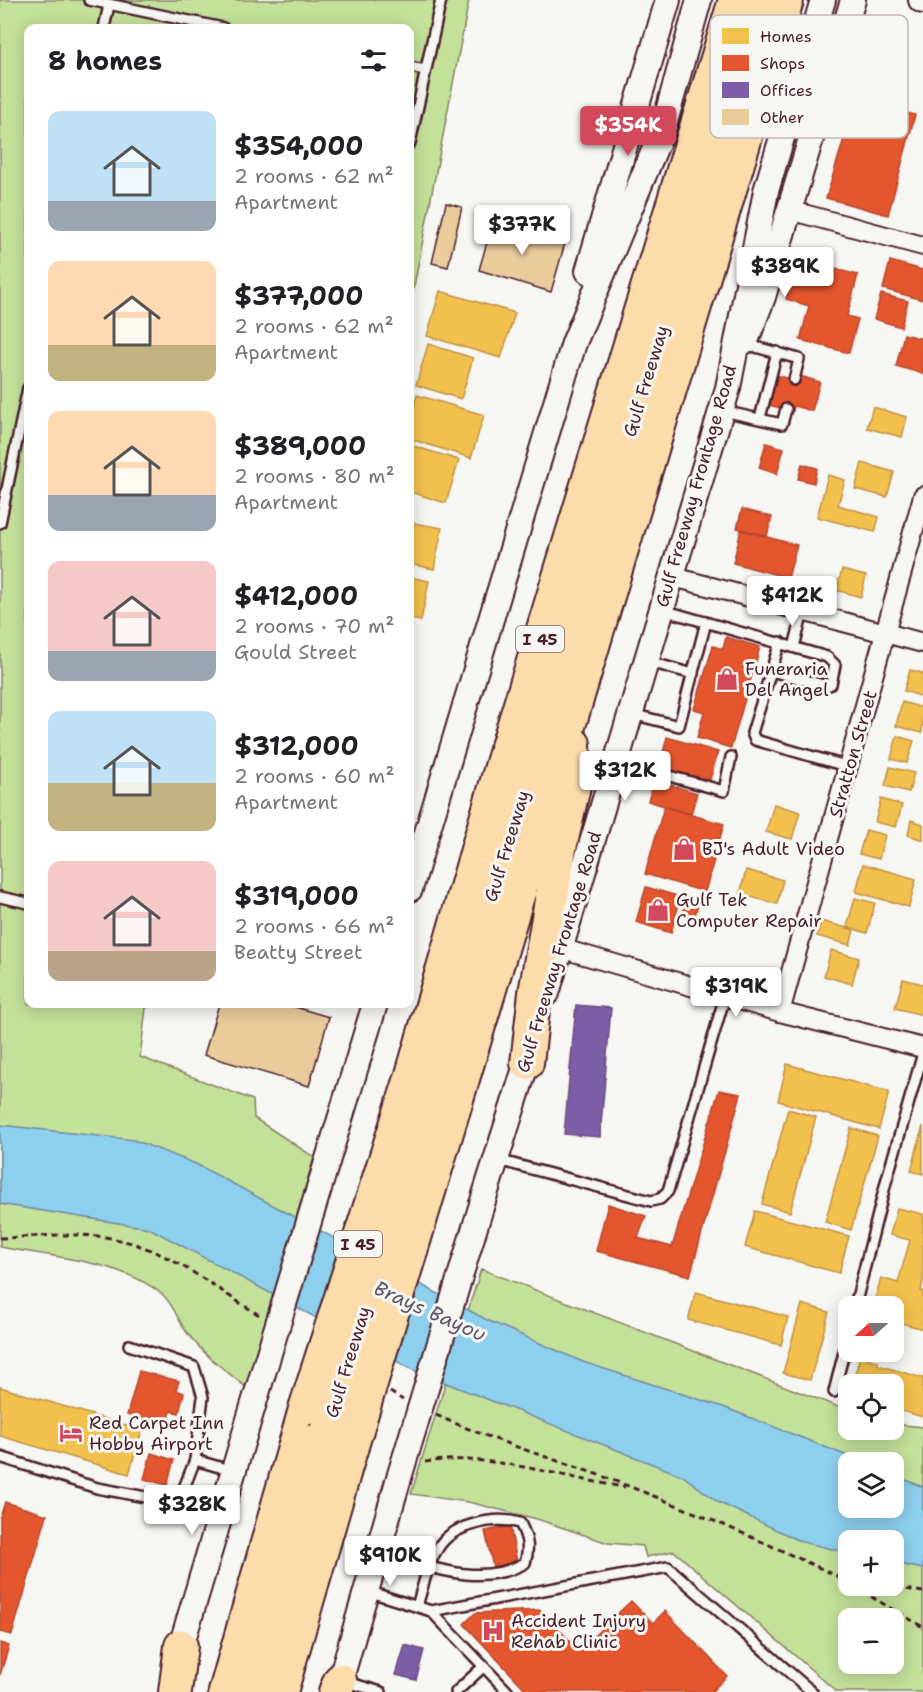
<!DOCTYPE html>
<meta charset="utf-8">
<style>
body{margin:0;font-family:"Shantell Sans",sans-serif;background:#f2f2f2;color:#202124;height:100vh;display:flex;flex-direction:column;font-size:22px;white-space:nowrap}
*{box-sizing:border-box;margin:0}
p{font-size:20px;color:#757577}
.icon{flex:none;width:33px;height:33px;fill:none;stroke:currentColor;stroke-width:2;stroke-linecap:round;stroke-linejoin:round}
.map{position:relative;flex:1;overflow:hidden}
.sheet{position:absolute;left:24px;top:24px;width:390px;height:984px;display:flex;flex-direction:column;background:#fff;border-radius:12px;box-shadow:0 3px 15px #0003}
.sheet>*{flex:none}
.needle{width:39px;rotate:249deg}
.buttons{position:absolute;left:838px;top:1296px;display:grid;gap:12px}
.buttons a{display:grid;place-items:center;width:66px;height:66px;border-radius:12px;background:#fff;box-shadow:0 3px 15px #0003;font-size:30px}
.price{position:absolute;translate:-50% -51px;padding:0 14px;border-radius:6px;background:#fff;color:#222;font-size:20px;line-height:39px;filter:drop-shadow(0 2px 3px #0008)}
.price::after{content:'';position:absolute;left:50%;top:36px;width:18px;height:14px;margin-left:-9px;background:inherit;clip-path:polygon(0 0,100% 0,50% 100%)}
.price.current{background:#d1495b;color:#fff}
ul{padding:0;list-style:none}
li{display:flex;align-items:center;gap:18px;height:150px;padding:0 24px}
li span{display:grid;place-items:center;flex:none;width:168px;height:120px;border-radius:12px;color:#555}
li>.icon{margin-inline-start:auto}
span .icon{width:72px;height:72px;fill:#fffc;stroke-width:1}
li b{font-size:26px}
h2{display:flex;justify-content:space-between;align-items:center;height:72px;padding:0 24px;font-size:26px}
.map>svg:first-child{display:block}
</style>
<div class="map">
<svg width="923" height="1692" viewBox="0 0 923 1692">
<rect width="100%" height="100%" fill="#f6f6f2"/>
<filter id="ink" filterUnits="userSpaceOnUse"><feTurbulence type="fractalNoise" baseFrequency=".0167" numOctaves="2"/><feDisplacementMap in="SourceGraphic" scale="12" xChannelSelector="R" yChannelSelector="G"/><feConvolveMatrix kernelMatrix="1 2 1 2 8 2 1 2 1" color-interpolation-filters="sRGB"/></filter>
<g filter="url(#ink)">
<g fill="#c3e199" stroke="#868062" stroke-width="1.5" fill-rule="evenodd">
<path d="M 0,0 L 469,0 L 410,307 L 410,28 L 28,28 L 28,1004 L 154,1004 L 146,1008 L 140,1057 L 253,1100 L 254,1118 L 314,1157 L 246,1387 C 226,1371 204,1355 188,1334 C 179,1323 174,1305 163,1295 C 120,1260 52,1257 0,1247 Z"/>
<path d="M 481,1269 L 849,1411 L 849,1430 L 894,1430 L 894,1424 L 923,1427 L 923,1692 L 837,1692 L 674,1551 L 646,1557 L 643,1546 L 608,1543 L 537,1519 L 468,1502 L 411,1494 ZM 849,1462 L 894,1462 L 894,1508 L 849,1508 ZM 849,1540 L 894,1540 L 894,1586 L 849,1586 ZM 849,1618 L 894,1618 L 894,1664 L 849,1664 Z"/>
</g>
<path fill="#8dd0ee" stroke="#7289a0" stroke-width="1.5" d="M 0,1125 L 134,1140 L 196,1164 L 487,1320 L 583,1362 L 726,1408 L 863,1462 L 849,1462 L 849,1508 L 894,1508 L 894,1475 L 923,1487 L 923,1569 L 894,1563 L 894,1540 L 849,1540 L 849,1553 L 802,1542 L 718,1502 L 683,1476 L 413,1370 L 149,1228 L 0,1204 Z"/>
<g fill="#f2c14e" stroke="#c09044" stroke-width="1.5">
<path d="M 440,291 L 515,313 L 501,358 L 427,336 Z"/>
<path d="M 428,344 L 473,358 L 461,399 L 416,385 Z"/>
<path d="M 417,395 L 484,415 L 471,458 L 410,439 L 410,421 Z"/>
<path d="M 873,407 L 907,417 L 902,437 L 867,428 Z"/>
<path d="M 410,445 L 459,460 L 446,503 L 410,492 Z"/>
<path d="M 862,463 L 894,472 L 887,497 L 855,489 Z"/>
<path d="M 828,475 L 845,480 L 838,505 L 879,517 L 875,532 L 817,517 Z"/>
<path d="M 414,523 L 442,528 L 434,569 L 410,564 L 410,544 Z"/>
<path d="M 842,570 L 866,576 L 861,597 L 836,590 Z"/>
<path d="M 410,577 L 429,581 L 421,621 L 410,619 Z"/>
<path d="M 910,670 L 923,673 L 923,697 L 904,691 Z"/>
<path d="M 902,702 L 923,708 L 922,733 L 896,726 Z"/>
<path d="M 897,736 L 914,741 L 907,763 L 891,759 Z"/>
<path d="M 890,767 L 914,773 L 909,792 L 885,786 Z"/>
<path d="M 881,799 L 902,805 L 896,827 L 875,822 Z"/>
<path d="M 774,804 L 800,812 L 792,839 L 766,832 Z"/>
<path d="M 911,820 L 923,824 L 923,840 L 908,835 Z"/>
<path d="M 866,830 L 885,835 L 879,859 L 859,854 Z"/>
<path d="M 863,864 L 916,879 L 909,907 L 856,892 Z"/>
<path d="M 746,870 L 783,880 L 777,904 L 740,894 Z"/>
<path d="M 855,898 L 875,903 L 867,933 L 847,927 Z"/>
<path d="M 821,921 L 854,930 L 850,945 L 817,936 Z"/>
<path d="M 831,950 L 859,958 L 852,984 L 824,976 Z"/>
<path d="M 903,979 L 923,984 L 923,1015 L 895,1008 Z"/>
<path d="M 787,1064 L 889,1092 L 879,1129 L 778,1101 Z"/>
<path d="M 788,1109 L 816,1117 L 790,1212 L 762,1204 Z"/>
<path d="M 923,1126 L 923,1174 L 911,1171 Z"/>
<path d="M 851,1128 L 878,1136 L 851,1230 L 825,1222 Z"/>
<path d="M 897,1208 L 923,1214 L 923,1281 L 921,1291 L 923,1291 L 923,1329 L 894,1321 L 894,1306 L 873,1306 L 881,1278 L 898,1283 L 910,1240 L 890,1235 Z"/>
<path d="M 755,1211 L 849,1236 L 839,1273 L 745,1247 Z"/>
<path d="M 696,1292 L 788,1317 L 781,1345 L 688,1320 Z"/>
<path d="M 802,1304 L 829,1312 L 810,1380 L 783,1373 Z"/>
<path d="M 860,1357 L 878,1361 L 878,1365 L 923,1378 L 923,1417 L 894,1409 L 894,1384 L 852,1384 Z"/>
<path d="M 0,1387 L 142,1430 L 129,1474 L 0,1436 Z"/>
</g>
<g fill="#e4572e" stroke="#b6462d" stroke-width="1.5">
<path d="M 856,99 L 915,115 L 888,215 L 826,198 Z"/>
<path d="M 890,261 L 923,270 L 923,300 L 883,289 Z"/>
<path d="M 824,266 L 858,275 L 847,316 L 858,319 L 849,353 L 800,340 L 809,306 L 786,299 L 793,272 L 820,279 Z"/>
<path d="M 881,294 L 908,301 L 901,327 L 874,319 Z"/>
<path d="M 904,334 L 923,339 L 923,374 L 896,366 Z"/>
<path d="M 776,375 L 799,381 L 800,376 L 820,382 L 812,411 L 794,406 L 793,411 L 768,405 Z"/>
<path d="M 766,443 L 784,448 L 777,474 L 759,468 Z"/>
<path d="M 802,464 L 817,468 L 814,483 L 798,479 Z"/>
<path d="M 742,509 L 772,517 L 767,536 L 737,528 Z"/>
<path d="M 741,530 L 797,545 L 788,578 L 733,563 Z"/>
<path d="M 726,637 L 760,647 L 731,748 L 697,738 L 704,712 L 694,709 L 713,646 L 723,649 Z"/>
<path d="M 667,737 L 718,752 L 709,783 L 659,768 Z"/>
<path d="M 654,780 L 697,793 L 691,814 L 648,801 Z"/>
<path d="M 664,807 L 724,824 L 705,892 L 645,874 Z"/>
<path d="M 646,887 L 681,897 L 671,933 L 636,922 Z"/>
<path d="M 686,901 L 698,904 L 694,919 L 682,916 Z"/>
<path d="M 719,1090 L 741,1094 L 690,1276 L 596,1251 L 608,1204 L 646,1216 L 638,1238 L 672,1247 Z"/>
<path d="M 139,1371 L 179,1381 L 176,1390 L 184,1393 L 179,1413 L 171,1411 L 167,1426 L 127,1415 Z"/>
<path d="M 151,1453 L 174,1460 L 167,1485 L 144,1479 Z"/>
<path d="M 5,1502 L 47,1515 L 12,1635 L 0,1632 L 0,1517 Z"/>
<path d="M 510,1526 L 517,1562 L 493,1567 L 485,1531 Z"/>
<path d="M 631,1601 L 653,1623 L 665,1611 L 727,1676 L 711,1692 L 528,1692 L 464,1624 L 475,1613 L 540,1610 L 579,1650 Z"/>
<path d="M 0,1643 L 9,1646 L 0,1675 Z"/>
</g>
<g fill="#7b5ea7" stroke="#6c4b82" stroke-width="1.5">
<path d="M 576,1005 L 611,1008 L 600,1137 L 564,1134 Z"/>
<path d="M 405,1645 L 424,1650 L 416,1680 L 396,1675 Z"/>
</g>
<g fill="#e9cb9c" stroke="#4a1f2b" stroke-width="1.5">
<path d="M 446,203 L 462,207 L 448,267 L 432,263 Z"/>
<path d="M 493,221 L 565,243 L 551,292 L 479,270 Z"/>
<path d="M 219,1004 L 285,1004 L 329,1017 L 309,1086 L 204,1055 Z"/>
</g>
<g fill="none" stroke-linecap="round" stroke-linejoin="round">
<g stroke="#4a1f2b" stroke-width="14">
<g id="service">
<path d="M 89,0 L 223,28"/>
<path d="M 104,28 L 109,5"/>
<path d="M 410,67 L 425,70"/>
<path d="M 410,143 L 441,0"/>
<path d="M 745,344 L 799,359 L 794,380"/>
<path d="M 723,411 L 782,424 L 786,409"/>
<path d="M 760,418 L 777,352"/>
<path d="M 0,523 L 28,388"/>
<path d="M 663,610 L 827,657 L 835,665 L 831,684 L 827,686 L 771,671"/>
<path d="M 780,642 L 752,733 L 755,740 L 849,767"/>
<path d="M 794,647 L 803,612"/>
<path d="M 646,661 L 693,674"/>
<path d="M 632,714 L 679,726 L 706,622"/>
<path d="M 618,762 L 724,791 L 731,757"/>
<path d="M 0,897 L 28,903"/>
<path d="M 498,1160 L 651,1201 L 660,1199 L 668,1191 L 725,996"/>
<path d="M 855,1306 L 886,1182 L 923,1053"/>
<path d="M 129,1345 L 194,1367 L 203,1397 L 195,1460"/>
<path d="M 834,1392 L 849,1332"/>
<path d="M 0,1457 L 97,1488 L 178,1503 L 195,1460 L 233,1471"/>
<path d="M 378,1553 C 426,1565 479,1589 525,1563 C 530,1547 527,1537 520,1523 C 495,1516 452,1524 438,1548 C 427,1565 423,1587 417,1606"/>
<path d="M 367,1591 L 431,1611 L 668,1567 L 812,1692"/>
<path d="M 431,1611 L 508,1692"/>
<path d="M 343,1681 L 381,1692"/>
<path d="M 456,1692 L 484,1666"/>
</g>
</g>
<g stroke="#4a1f2b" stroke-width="22">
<g id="minor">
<path d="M 789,210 L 923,246"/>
<path d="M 670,576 L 923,643"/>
<path d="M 560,948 L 780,1012 L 923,1048"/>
<path d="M 780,1012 L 923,496"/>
</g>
</g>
<g stroke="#4a1f2b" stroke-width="28">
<g id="secondary">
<path d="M 921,0 L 923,1"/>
<path d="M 588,271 L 668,0"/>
<path d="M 746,341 L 763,297 L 853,0"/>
<path d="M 410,889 L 574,343 L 663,129 L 699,0"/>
<path d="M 547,993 L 728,388 L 766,191 L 823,0"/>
<path d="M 354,1073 L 375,1004"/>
<path d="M 482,1204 L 532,1046"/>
<path d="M 176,1663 L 257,1393"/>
<path d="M 337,1692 L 398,1481"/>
</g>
</g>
<g stroke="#4a1f2b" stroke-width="36">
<g id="motorway">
<path d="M 527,1063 L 535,993 L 560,848 L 575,782 L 574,744"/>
<path d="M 411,1078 L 503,760 L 735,0"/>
<path d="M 434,1089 L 761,0"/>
<path d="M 457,1099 L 787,0"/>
<path d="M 175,1692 L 181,1646"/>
<path d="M 225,1692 L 305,1409"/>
<path d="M 251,1692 L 326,1431"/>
<path d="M 281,1692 L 352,1446"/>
<path d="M 335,1692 L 340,1680"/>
</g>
</g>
<g stroke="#4a1f2b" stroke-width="3" stroke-dasharray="6 4.5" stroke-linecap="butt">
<path d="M 0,1238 C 41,1237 83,1230 124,1241 C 173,1253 217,1290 261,1316"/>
<path d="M 390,1392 L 403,1400"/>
<path d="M 436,1415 C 489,1439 544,1456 599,1475 C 680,1505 760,1540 839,1577 L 849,1579"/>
<path d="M 425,1462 C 492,1452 560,1478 625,1487"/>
<path d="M 853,1586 L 923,1627"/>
<path d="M 886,1586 L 923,1592"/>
</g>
<use href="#service" stroke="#f6f6f2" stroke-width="9"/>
<use href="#minor" stroke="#f6f6f2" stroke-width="18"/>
<use href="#secondary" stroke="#f6f6f2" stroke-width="24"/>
<use href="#motorway" stroke="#fddcac" stroke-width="32"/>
<g stroke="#4a1f2b" stroke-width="28" stroke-linecap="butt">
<g id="secondary-bridge">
<path d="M 257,1393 L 354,1073"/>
<path d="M 398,1481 L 482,1204"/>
</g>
</g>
<g stroke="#4a1f2b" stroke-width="36" stroke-linecap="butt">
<g id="motorway-bridge">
<path d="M 305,1409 L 411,1078"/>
<path d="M 326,1431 L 434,1089"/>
<path d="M 352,1446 L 457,1099"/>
</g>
</g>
<use href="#secondary-bridge" stroke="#f6f6f2" stroke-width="24"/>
<use href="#motorway-bridge" stroke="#fddcac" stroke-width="32"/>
</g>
</g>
<defs>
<g id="shop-bare" transform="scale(1.8)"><path d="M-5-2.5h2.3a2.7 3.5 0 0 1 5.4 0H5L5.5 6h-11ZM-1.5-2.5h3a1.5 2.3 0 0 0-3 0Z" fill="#d1495b" stroke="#f6f6f2" stroke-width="2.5" paint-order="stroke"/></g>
<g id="hotel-bare" transform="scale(1.8)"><path d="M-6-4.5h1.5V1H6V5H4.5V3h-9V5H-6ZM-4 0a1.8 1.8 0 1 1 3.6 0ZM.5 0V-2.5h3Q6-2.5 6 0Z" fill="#d1495b" stroke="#f6f6f2" stroke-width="2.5" paint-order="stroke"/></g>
<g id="hospital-bare" transform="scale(1.8)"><path d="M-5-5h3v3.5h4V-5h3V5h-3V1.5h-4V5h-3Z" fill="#d1495b" stroke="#f6f6f2" stroke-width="2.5" paint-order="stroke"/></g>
</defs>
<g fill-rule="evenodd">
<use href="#shop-bare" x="727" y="679"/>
<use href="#shop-bare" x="684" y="849"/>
<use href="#shop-bare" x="658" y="910"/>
<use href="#hotel-bare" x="71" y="1433"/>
<use href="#hospital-bare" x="493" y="1631"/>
</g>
<g text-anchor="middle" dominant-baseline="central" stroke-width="6" stroke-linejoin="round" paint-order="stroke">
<g fill="#f6f6f2" stroke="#7e6067" stroke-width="1.5">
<rect x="516" y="626" width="48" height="26" rx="4.5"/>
<rect x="334" y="1231" width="48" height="26" rx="4.5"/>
</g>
<g font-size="16" font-weight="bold" fill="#4a1f2b">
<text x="540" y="639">I 45</text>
<text x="358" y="1244">I 45</text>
</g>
<g font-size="18" fill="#4a1f2b" stroke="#f6f6f2">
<text transform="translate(646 381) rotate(-73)">Gulf Freeway</text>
<text transform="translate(696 486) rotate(-74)">Gulf Freeway Frontage Road</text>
<text transform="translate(853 754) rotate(-74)">Stratton Street</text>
<text transform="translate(507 846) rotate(-73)">Gulf Freeway</text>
<text transform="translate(559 952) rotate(-73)">Gulf Freeway Frontage Road</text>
<text transform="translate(348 1362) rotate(-73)">Gulf Freeway</text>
</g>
<g font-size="18" fill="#4a1f2b" stroke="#f6f6f2" text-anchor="start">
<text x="745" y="669">Funeraria<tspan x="745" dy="21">Del Angel</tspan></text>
<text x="702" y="849">BJ's Adult Video</text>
<text x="676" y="900">Gulf Tek<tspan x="676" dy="21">Computer Repair</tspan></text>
<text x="89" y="1423">Red Carpet Inn<tspan x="89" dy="21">Hobby Airport</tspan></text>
<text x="511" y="1621">Accident Injury<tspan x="511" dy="21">Rehab Clinic</tspan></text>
</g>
<g font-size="20" font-style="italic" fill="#5e5466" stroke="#f6f6f2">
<text transform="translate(430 1311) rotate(24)">Brays Bayou</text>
</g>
</g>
<rect x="710" y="15" width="198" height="123" rx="9" fill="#f6f6f2" stroke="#c2b6b6" stroke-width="1.5"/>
<rect x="722" y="28" width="27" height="16" fill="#f2c14e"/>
<rect x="722" y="55" width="27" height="16" fill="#e4572e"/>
<rect x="722" y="82" width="27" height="16" fill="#7b5ea7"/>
<rect x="722" y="109" width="27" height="16" fill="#e9cb9c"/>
<g font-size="16" fill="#4a1f2b">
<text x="760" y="42">Homes</text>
<text x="760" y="69">Shops</text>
<text x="760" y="96">Offices</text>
<text x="760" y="123">Other</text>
</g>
</svg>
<div class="buttons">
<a><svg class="needle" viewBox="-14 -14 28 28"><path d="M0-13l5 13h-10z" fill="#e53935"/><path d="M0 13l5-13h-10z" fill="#757577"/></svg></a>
<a><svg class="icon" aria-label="locate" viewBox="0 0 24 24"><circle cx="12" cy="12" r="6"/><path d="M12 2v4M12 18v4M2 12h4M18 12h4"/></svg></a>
<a><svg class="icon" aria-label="layers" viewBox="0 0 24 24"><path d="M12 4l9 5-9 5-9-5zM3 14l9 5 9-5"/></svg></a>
<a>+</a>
<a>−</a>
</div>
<b class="price current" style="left:628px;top:157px">$354K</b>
<b class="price" style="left:522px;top:256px">$377K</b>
<b class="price" style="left:785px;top:298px">$389K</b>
<b class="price" style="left:792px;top:627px">$412K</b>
<b class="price" style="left:625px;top:802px">$312K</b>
<b class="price" style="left:736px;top:1018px">$319K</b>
<b class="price" style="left:192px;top:1536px">$328K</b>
<b class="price" style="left:390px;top:1587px">$910K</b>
<section class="sheet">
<h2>8 homes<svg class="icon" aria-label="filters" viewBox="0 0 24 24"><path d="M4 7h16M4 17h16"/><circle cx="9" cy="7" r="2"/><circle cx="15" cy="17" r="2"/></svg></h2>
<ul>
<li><span style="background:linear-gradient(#bfe0f5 75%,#9aa5b1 0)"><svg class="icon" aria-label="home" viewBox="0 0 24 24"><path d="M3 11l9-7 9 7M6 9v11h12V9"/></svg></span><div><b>$354,000</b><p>2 rooms · 62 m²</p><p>Apartment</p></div></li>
<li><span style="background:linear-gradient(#ffd9b3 70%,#c2b280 0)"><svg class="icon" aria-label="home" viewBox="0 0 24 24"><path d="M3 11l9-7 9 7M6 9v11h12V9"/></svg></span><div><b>$377,000</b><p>2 rooms · 62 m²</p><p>Apartment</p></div></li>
<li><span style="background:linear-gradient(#ffd9b3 70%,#9aa5b1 0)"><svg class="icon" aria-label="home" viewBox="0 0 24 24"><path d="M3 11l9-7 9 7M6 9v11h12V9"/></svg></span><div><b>$389,000</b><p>2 rooms · 80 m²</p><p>Apartment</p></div></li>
<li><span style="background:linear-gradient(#f6c9c9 75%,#9aa5b1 0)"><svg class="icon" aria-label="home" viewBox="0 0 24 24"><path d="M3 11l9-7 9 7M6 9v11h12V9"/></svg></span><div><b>$412,000</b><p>2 rooms · 70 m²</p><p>Gould Street</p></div></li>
<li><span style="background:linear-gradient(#bfe0f5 60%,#c2b280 0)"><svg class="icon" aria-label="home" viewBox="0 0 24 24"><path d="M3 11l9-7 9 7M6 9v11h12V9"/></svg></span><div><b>$312,000</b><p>2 rooms · 60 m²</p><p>Apartment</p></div></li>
<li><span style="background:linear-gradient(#f6c9c9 75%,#b9a48a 0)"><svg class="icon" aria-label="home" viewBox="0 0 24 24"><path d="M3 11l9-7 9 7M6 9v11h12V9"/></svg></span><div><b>$319,000</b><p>2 rooms · 66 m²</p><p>Beatty Street</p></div></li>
</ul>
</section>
</div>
